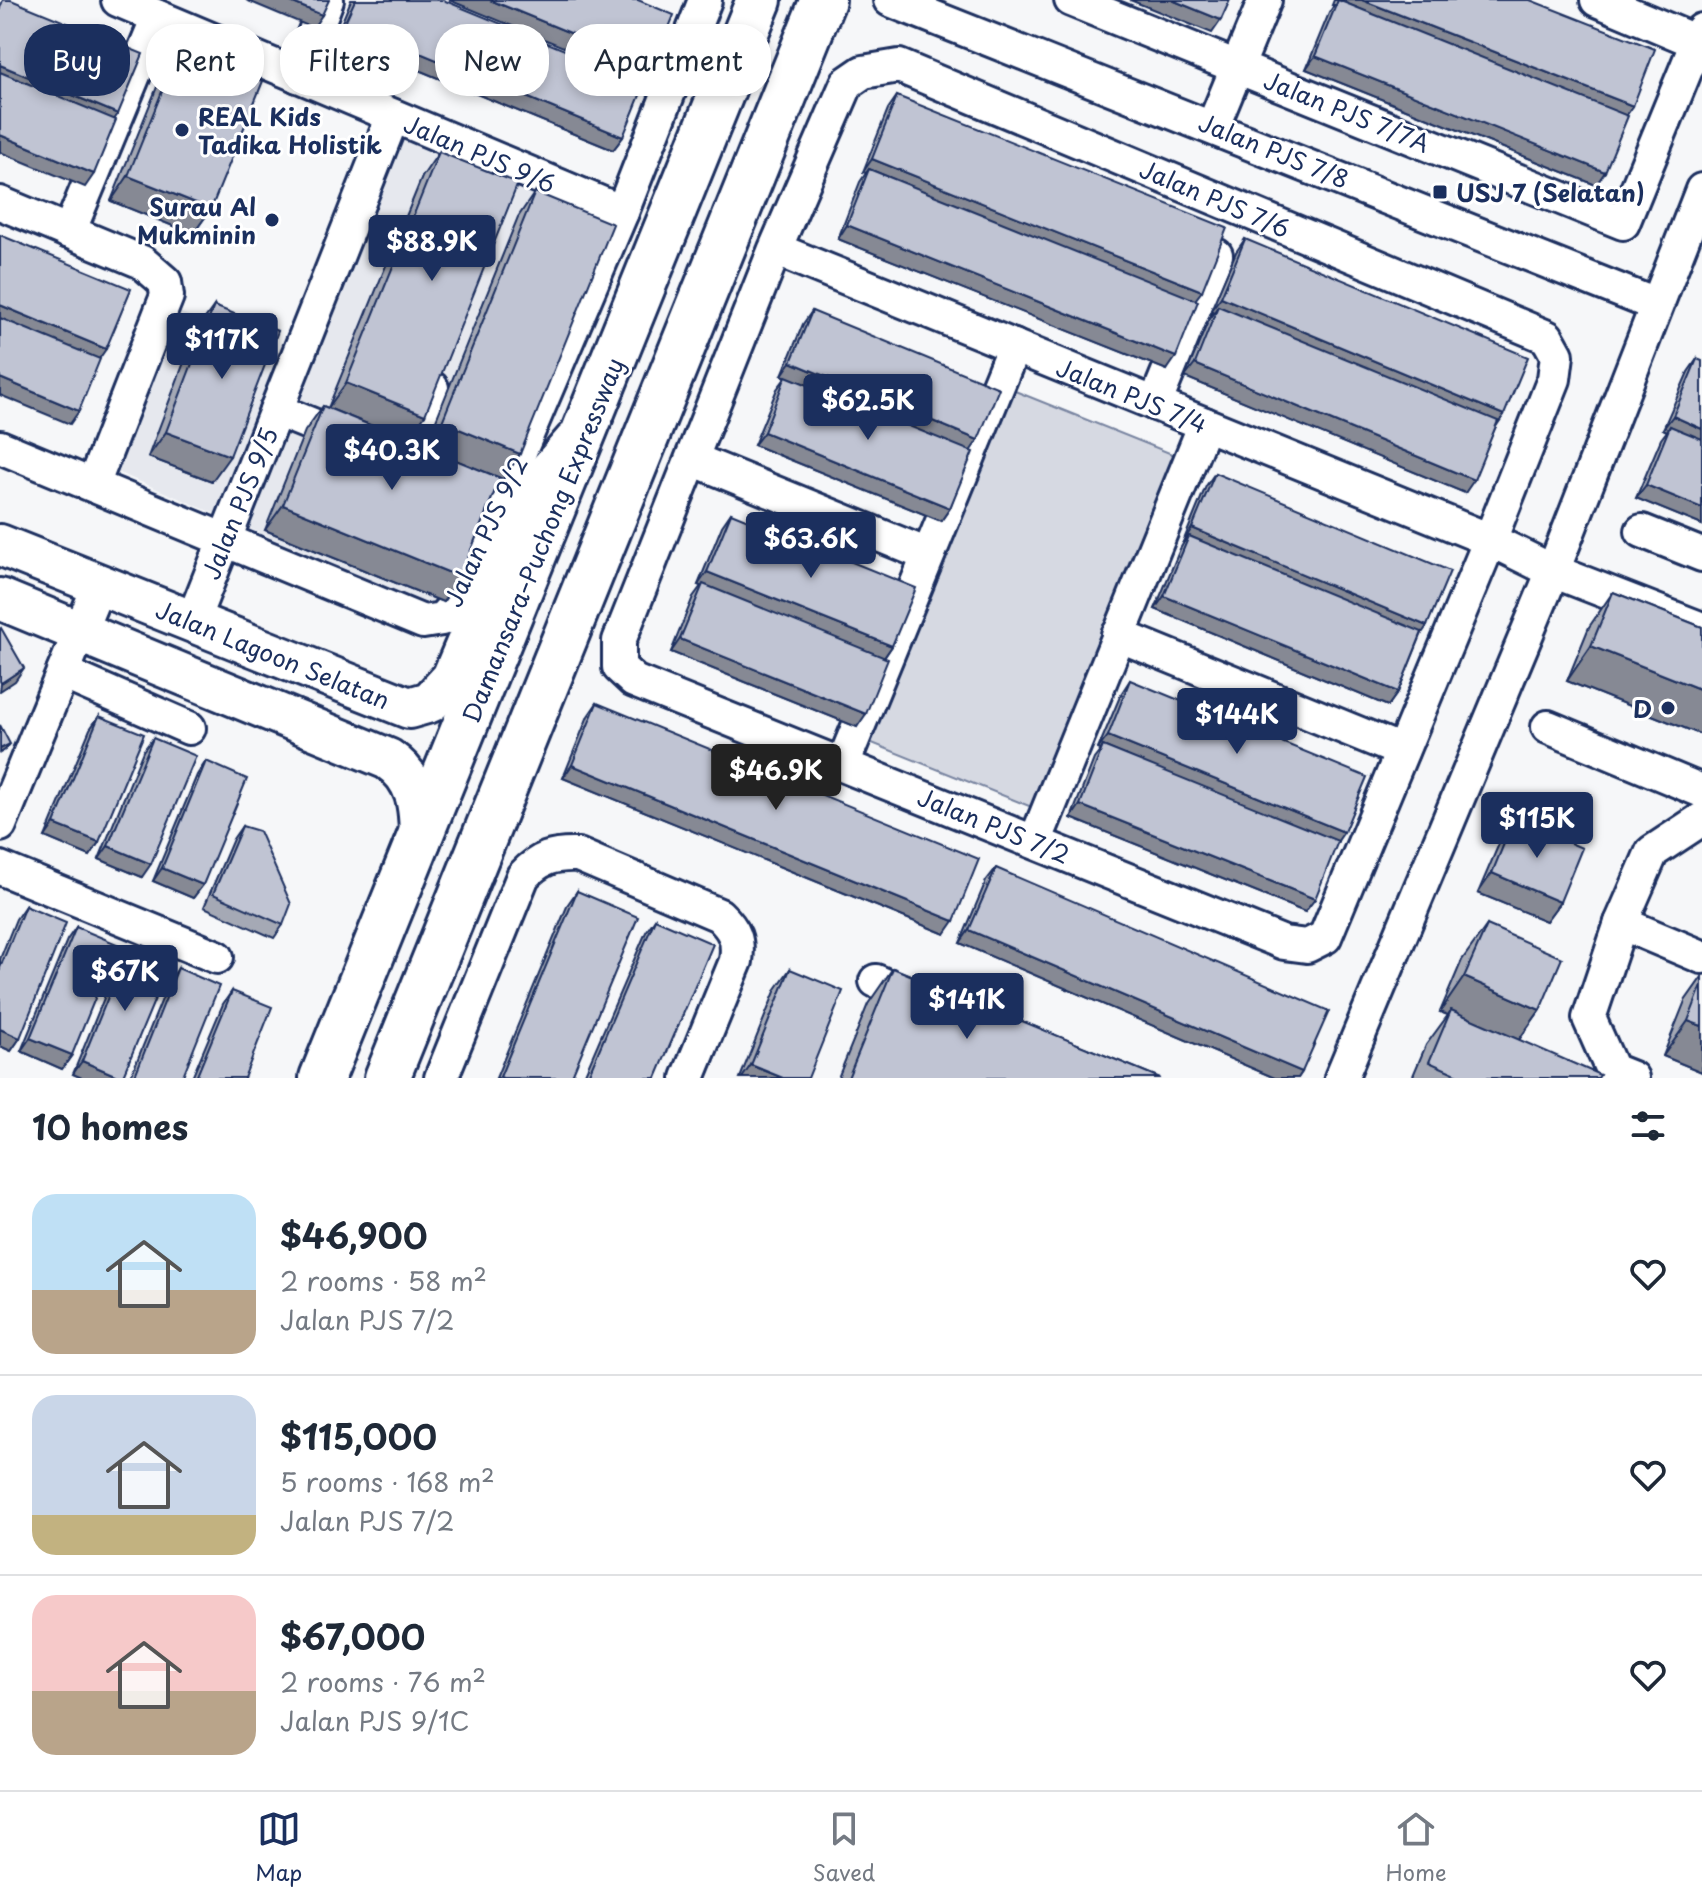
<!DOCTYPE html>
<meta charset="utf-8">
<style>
body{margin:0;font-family:"Playpen Sans",sans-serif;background:#f2f2f3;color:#1f2937;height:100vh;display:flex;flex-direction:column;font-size:30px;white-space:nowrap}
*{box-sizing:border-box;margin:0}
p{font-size:26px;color:#747a83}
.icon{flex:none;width:44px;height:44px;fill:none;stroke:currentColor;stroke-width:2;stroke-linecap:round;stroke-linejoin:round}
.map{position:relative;height:1078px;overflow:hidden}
.side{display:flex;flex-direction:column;background:#fff;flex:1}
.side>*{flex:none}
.guide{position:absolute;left:24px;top:24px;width:800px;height:72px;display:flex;gap:16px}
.price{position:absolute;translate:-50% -68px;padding:0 18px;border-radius:8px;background:#1b2f5e;color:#fff;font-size:26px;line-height:52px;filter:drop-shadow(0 2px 4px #0008)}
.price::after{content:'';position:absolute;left:50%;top:48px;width:24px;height:18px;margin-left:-12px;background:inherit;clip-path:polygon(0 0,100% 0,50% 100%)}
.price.current{background:#222;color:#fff}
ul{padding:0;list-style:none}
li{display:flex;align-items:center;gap:24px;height:200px;padding:0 32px}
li+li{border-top:2px solid #e0e1e3}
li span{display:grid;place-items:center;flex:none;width:224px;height:160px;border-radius:24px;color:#555}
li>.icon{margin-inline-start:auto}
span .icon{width:96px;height:96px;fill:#fffc;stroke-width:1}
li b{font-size:34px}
h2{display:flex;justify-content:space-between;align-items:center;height:96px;padding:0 32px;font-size:34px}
.pill{padding:0 28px;border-radius:32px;background:#fff;box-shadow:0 4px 12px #0003;font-size:28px;line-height:72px}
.pill.current{background:#1b2f5e;color:#fff}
.menu{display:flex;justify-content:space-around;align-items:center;height:112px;border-top:2px solid #e0e1e3;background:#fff;font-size:22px;color:#747a83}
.menu a{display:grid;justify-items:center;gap:4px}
.menu .current{color:#1b2f5e}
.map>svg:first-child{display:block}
</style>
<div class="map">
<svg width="1702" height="1078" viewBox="0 0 1702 1078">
<rect width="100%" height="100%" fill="#f6f7f9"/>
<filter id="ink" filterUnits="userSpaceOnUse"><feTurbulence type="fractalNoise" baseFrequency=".0125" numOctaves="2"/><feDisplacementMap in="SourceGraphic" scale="16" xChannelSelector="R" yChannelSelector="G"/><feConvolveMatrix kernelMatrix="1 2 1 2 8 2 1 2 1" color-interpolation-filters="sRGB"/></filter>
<g filter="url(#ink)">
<path fill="#e6e8ee" d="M 406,128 L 635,224 L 462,619 L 115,471 L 177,311 L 313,366 Z"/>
<path fill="#d6d9e2" stroke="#7884a0" stroke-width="2" d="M 1010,389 L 1182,458 L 1039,810 L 867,741 Z"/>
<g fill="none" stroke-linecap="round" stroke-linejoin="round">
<g stroke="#1b2f5e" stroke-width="38">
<g id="minor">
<path d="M 118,0 L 622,212"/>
<path d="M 890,0 L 1656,305"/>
<path d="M 1071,0 L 1623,223 L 1702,30"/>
<path d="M 1597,0 L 1697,42"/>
<path d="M 298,76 L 327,0"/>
<path d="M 1213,126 L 1265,0"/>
<path d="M 0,203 L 142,262 L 165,282 L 167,296 L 161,311 L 93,485"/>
<path d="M 69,232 L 158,17"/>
<path d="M 775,249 L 1490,540 L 1554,379 L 1557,355 L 1547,337 L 899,66 L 863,72 L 847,83 L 775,249 L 619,641 L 619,667 L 634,681 L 1284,943 L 1307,946 L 1325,937 L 1490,540 L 1553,571 L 1702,629"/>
<path d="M 1155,404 L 1216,255"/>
<path d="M 276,410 L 350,440"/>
<path d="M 0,447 L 423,622 L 442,619 L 454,606 L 622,212 L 705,0"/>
<path d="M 692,459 L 928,555"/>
<path d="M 403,461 L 432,388"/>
<path d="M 1642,531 L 1702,555"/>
<path d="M 192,622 L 393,116"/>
<path d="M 1118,635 L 1402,751"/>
<path d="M 63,673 L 189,728"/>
<path d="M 1548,727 L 1702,791"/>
<path d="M 843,764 L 1014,346"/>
<path d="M 0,825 L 99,585"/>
<path d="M 1035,842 L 1205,424"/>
<path d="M 0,868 L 217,957"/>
<path d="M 1621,923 L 1702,957"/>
<path d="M 876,981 L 921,1001"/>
<path d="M 441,1078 L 523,876 C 540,858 553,854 578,855 L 719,915 C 735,930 739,940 736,961 L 688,1078"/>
<path d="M 1341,1078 L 1553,571 L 1702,190"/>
<path d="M 1632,1078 L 1612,1070 L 1589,1018 L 1621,923 L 1652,852 L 1702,819"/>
</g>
</g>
<g stroke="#1b2f5e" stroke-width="46">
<g id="major">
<path d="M 0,545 L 409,708 L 430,702 L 452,678 L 531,492 L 575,441"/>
<path d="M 0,599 L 388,759 C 418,779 420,807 420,841"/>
</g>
</g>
<g stroke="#1b2f5e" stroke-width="50">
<g id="highway">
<path d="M 322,1078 L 759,0"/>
<path d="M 387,1078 L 823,0"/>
</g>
</g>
<use href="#minor" stroke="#fff" stroke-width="32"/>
<use href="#major" stroke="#fff" stroke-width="40"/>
<use href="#highway" stroke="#fff" stroke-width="44"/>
</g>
<g fill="#a5a9b5" stroke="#1b2f5e" stroke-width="2">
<path d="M 351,0 L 443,0 L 623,137 L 613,150 L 336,36 Z"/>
<path d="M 1334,0 L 1530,0 L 1633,106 L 1626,115 L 1596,185 L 1306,69 L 1329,13 L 1334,5 L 1332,5 Z"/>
<path d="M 180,47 L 211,209 L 193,234 L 111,201 L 163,72 Z"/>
<path d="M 897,96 L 1195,300 L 1167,370 L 838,239 L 860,182 L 866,173 L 863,172 L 888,109 Z"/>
<path d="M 439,152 L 425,415 L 328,408 L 422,177 Z"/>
<path d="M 535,192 L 520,454 L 503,479 L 500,478 L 460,577 L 443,602 L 265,530 L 305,431 L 323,406 L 425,447 L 518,217 Z"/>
<path d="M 1245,239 L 1497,424 L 1465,493 L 1185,377 L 1209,319 L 1214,312 L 1211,310 L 1236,252 Z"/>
<path d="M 214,306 L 212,481 L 148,457 L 196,331 Z"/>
<path d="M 812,311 L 970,451 L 950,508 L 941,521 L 754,445 L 777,389 L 786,377 L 782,375 L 803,324 Z"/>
<path d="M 1697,359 L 1702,525 L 1636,498 L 1661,439 L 1667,431 L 1663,429 L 1688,372 Z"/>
<path d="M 1215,473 L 1422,633 L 1398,692 L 1388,706 L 1155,609 L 1180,549 L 1184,542 L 1183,542 L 1206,486 Z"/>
<path d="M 731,513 L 892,646 L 884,658 L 857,727 L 671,652 L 693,597 L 701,586 L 698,585 L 722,526 Z"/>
<path d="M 1613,592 L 1702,627 L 1702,735 L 1567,681 L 1589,627 Z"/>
<path d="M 1130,680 L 1338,841 L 1305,912 L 1071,818 L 1094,759 L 1101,750 L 1098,749 L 1121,694 Z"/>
<path d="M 597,703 L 945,934 L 563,778 L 588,716 Z"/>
<path d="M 99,716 L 99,842 L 90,856 L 45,837 L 90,729 Z"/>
<path d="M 153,738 L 142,877 L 99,859 L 143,751 Z"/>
<path d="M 206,761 L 203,885 L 193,898 L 153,881 L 197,775 Z"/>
<path d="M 1514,819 L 1560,902 L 1546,921 L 1478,893 L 1501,839 Z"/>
<path d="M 242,826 L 283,925 L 274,938 L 204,907 L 233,839 Z"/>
<path d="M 996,868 L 1302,1072 L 1298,1078 L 1275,1078 L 960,943 L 986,881 Z"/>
<path d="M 577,891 L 571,1078 L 496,1078 L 568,904 Z"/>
<path d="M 25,906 L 20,1038 L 11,1051 L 0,1046 L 0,959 L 16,919 Z"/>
<path d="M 655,919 L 656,1078 L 583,1078 L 646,932 Z"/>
<path d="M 1487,925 L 1540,1010 L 1519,1040 L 1598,1078 L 1412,1078 L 1426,1045 L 1448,1015 L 1440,1012 L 1462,960 Z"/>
<path d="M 76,927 L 72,1055 L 62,1069 L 21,1051 L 67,940 Z"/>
<path d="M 128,948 L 122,1078 L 82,1078 L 73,1074 L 119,961 Z"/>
<path d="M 178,968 L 182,1078 L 130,1078 L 169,982 Z"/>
<path d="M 893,968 L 1160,1078 L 838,1078 L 868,1004 Z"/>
<path d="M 790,969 L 808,1078 L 740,1078 L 776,989 Z"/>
<path d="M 1702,977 L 1702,1072 L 1663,1056 L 1685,1001 Z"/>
<path d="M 232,991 L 244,1078 L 192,1078 L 223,1004 Z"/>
</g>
<g fill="#868994" stroke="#1b2f5e" stroke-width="2">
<path d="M 246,0 L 286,0 L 322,15 L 313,28 Z"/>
<path d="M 449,0 L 490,0 L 653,67 L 644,80 Z"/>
<path d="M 1130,0 L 1172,0 L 1221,20 L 1212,33 Z"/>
<path d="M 1338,0 L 1362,0 L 1633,106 L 1624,119 Z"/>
<path d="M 345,22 L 623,137 L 613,150 L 336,36 Z"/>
<path d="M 1315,56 L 1605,172 L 1596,185 L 1306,69 Z"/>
<path d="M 0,65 L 118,114 L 109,127 L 0,81 Z"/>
<path d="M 0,135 L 94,174 L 85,187 L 0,152 Z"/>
<path d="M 872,159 L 1202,291 L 1192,304 L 869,169 L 866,173 L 863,172 Z"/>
<path d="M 128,176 L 211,209 L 193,234 L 111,201 Z"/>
<path d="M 847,225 L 1176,357 L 1167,370 L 838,239 Z"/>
<path d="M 1221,297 L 1504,415 L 1495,428 L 1218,306 L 1214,312 L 1211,310 Z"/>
<path d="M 0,305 L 106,349 L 97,362 L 0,322 Z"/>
<path d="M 791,362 L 978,440 L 969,453 L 782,375 Z"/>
<path d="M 1195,364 L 1474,480 L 1465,493 L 1185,377 Z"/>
<path d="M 0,378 L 79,411 L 70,424 L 0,395 Z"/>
<path d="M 346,383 L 425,415 L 407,440 L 328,408 Z"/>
<path d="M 1673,416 L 1702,429 L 1702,446 L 1670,426 L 1667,431 L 1663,429 Z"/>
<path d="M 442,422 L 520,454 L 503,479 L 425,448 Z"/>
<path d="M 166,432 L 230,456 L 212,481 L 148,457 Z"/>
<path d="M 764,432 L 950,508 L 941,521 L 754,445 Z"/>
<path d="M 1646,485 L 1702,508 L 1702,525 L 1636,498 Z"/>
<path d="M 283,505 L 460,577 L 443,602 L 265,530 Z"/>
<path d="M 1192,528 L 1427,626 L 1418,639 L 1189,536 L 1184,542 L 1183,542 Z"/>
<path d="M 707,572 L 892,646 L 883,659 L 698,585 Z"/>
<path d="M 1164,596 L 1398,692 L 1388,706 L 1155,609 Z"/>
<path d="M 680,639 L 866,714 L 857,727 L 671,652 Z"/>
<path d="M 1591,646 L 1702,690 L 1702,735 L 1567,681 Z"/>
<path d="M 24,668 L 15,681 L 0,691 L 1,683 Z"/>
<path d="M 1108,736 L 1344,832 L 1335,845 L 1103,746 L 1101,750 L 1098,749 Z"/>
<path d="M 10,744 L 5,750 L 0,753 L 0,749 Z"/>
<path d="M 572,765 L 954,921 L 945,934 L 563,778 Z"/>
<path d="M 1080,805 L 1315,899 L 1305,912 L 1071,818 Z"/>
<path d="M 54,824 L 99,842 L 90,856 L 45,837 Z"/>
<path d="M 108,846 L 151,864 L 142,877 L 99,859 Z"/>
<path d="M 162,868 L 203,885 L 193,898 L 153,881 Z"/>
<path d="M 1492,873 L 1560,902 L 1546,921 L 1478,893 Z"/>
<path d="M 969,930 L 1302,1072 L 1298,1078 L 1275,1078 L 960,943 Z"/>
<path d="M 1464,977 L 1540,1010 L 1515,1045 L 1451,1010 L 1448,1015 L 1440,1012 Z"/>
<path d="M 1688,1021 L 1702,1026 L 1702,1072 L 1663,1056 Z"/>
<path d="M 0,1029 L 20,1038 L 11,1051 L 0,1046 Z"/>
<path d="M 30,1038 L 72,1055 L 62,1069 L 21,1051 Z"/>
<path d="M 82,1061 L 122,1078 L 82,1078 L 73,1074 Z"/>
<path d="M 751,1065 L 783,1078 L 742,1078 Z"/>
</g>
<g fill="#c0c4d3" stroke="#1b2f5e" stroke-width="2">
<path d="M 3,0 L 11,0 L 143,54 L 118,114 L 0,65 L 0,8 Z"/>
<path d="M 286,0 L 329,0 L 322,15 Z"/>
<path d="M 355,0 L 443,0 L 645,83 L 623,137 L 345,22 Z"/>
<path d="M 490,0 L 638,0 L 674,15 L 653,67 Z"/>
<path d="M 1172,0 L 1230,0 L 1221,20 Z"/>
<path d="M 1338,0 L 1628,116 L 1605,172 L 1315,56 Z"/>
<path d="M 1362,0 L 1530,0 L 1655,49 L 1633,106 Z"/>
<path d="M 180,47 L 263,81 L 211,209 L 128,176 Z"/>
<path d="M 0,72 L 116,120 L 94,174 L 0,135 Z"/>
<path d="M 897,96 L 1227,228 L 1202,291 L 872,159 Z"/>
<path d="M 439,152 L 518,183 L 425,415 L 346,383 Z"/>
<path d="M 869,169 L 1198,301 L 1176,357 L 847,225 Z"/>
<path d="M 535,192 L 613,224 L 520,454 L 442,422 Z"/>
<path d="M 0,235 L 131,289 L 106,349 L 0,305 Z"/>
<path d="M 1245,239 L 1528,357 L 1504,415 L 1221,297 Z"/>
<path d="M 214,306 L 278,331 L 230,456 L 166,432 Z"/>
<path d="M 1218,306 L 1498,421 L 1474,480 L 1195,364 Z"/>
<path d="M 812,311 L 999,388 L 978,440 L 791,362 Z"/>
<path d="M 0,318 L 100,359 L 79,411 L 0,378 Z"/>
<path d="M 1697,359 L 1702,361 L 1702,429 L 1673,416 Z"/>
<path d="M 786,376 L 973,452 L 950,508 L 764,432 Z"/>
<path d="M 323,406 L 500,478 L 460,577 L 283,505 Z"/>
<path d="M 1670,426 L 1702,439 L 1702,508 L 1646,485 Z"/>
<path d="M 1215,473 L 1450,571 L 1427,626 L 1192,528 Z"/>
<path d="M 731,513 L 916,588 L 892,646 L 707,572 Z"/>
<path d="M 1189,536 L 1422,632 L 1398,692 L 1164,596 Z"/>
<path d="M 703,584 L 888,659 L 866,714 L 680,639 Z"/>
<path d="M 1613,592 L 1702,627 L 1702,690 L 1591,646 Z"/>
<path d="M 1,628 L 24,668 L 1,683 L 0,681 L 0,629 Z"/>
<path d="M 1130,680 L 1367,777 L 1344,832 L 1108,736 Z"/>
<path d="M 597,703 L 979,859 L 954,921 L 572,765 Z"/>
<path d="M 99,716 L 144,734 L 99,842 L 54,824 Z"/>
<path d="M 0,725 L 10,744 L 0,749 Z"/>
<path d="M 153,738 L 196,756 L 151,864 L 108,846 Z"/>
<path d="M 1103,746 L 1338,841 L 1315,899 L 1080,805 Z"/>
<path d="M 206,761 L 247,779 L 203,885 L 162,868 Z"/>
<path d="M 1514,819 L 1582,848 L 1560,902 L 1492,873 Z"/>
<path d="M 242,826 L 259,831 L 291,904 L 283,925 L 213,894 Z"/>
<path d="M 996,868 L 1329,1011 L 1302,1072 L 969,930 Z"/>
<path d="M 577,891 L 638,917 L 571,1078 L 503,1078 L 500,1077 Z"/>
<path d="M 25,906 L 66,923 L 20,1038 L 0,1029 L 0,968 Z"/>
<path d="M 655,919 L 713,944 L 656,1078 L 587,1078 Z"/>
<path d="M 1487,925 L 1562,958 L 1540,1010 L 1464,977 Z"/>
<path d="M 76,927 L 117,944 L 72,1055 L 30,1038 Z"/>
<path d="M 128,948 L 169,965 L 122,1078 L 82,1061 Z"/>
<path d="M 178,968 L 219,986 L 182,1078 L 134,1078 Z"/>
<path d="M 893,968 L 1160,1078 L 848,1078 Z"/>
<path d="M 790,969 L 843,991 L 808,1078 L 783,1078 L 751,1065 Z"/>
<path d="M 1702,985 L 1702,1026 L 1688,1021 Z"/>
<path d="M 232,991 L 272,1007 L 244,1078 L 196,1078 Z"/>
<path d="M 1451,1010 L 1600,1075 L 1598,1078 L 1465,1078 L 1429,1062 Z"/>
</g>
</g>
<g fill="#1b2f5e" stroke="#fff" stroke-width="3">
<circle cx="182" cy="130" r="8"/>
<rect x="1432" y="184" width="16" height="16" rx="4"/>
<circle cx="272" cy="220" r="8"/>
<circle cx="1668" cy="708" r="8"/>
</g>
<g text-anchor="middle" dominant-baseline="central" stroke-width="6" stroke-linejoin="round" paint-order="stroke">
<g font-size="24" fill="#1b2f5e" stroke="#fff">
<text transform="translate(1347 111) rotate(22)">Jalan PJS 7/7A</text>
<text transform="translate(1274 150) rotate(22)">Jalan PJS 7/8</text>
<text transform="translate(480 153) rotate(23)">Jalan PJS 9/6</text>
<text transform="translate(1215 198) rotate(23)">Jalan PJS 7/6</text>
<text transform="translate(1132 395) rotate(22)">Jalan PJS 7/4</text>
<text transform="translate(239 503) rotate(-68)">Jalan PJS 9/5</text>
<text transform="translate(485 531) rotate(-65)">Jalan PJS 9/2</text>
<text transform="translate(542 540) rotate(-68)">Damansara–Puchong Expressway</text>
<text transform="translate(273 654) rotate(22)">Jalan Lagoon Selatan</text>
<text transform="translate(994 825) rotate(22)">Jalan PJS 7/2</text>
</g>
<g font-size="24" font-weight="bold" fill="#1b2f5e" stroke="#fff" text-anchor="start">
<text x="198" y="116">REAL Kids<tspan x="198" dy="28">Tadika Holistik</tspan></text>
<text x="1456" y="192">USJ 7 (Selatan)</text>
<text x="256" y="206" text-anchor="end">Surau Al<tspan x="256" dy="28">Mukminin</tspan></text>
<text x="1652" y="708" text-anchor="end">D</text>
</g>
</g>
</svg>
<b class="price" style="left:432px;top:283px">$88.9K</b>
<b class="price" style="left:222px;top:381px">$117K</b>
<b class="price" style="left:868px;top:442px">$62.5K</b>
<b class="price" style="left:392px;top:492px">$40.3K</b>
<b class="price" style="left:811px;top:580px">$63.6K</b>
<b class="price" style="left:1237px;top:756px">$144K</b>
<b class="price current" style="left:776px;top:812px">$46.9K</b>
<b class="price" style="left:1537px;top:860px">$115K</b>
<b class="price" style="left:125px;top:1013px">$67K</b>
<b class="price" style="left:967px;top:1041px">$141K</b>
<div class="guide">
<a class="pill current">Buy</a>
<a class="pill">Rent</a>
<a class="pill">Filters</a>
<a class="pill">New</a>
<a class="pill">Apartment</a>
</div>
</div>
<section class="side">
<h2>10 homes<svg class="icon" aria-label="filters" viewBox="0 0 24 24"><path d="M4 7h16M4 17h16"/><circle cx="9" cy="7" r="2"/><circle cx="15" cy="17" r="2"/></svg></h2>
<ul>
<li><span style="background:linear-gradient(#bfe0f5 60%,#b9a48a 0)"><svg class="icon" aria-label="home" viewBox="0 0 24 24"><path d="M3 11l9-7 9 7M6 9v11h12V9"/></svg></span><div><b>$46,900</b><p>2 rooms · 58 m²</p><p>Jalan PJS 7/2</p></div><svg class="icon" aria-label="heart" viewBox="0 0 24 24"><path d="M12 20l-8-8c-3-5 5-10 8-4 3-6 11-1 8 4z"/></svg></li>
<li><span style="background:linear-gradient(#c9d6e8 75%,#c2b280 0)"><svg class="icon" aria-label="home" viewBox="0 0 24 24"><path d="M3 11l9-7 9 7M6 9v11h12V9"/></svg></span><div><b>$115,000</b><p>5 rooms · 168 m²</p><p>Jalan PJS 7/2</p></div><svg class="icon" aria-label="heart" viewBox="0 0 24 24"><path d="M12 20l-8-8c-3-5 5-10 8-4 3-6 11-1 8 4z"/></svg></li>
<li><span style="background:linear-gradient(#f6c9c9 60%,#b9a48a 0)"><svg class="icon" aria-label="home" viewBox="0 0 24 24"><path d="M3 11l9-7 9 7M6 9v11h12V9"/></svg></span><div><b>$67,000</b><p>2 rooms · 76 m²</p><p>Jalan PJS 9/1C</p></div><svg class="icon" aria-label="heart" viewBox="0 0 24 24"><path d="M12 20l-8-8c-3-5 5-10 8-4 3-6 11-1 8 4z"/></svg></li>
</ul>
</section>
<nav class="menu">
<a class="current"><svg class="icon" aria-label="map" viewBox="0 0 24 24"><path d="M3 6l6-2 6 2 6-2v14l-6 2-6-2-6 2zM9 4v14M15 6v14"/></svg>Map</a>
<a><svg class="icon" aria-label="saved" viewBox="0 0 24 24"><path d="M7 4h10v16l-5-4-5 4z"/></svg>Saved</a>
<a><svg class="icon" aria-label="home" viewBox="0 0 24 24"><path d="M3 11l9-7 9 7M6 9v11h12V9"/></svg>Home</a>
</nav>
